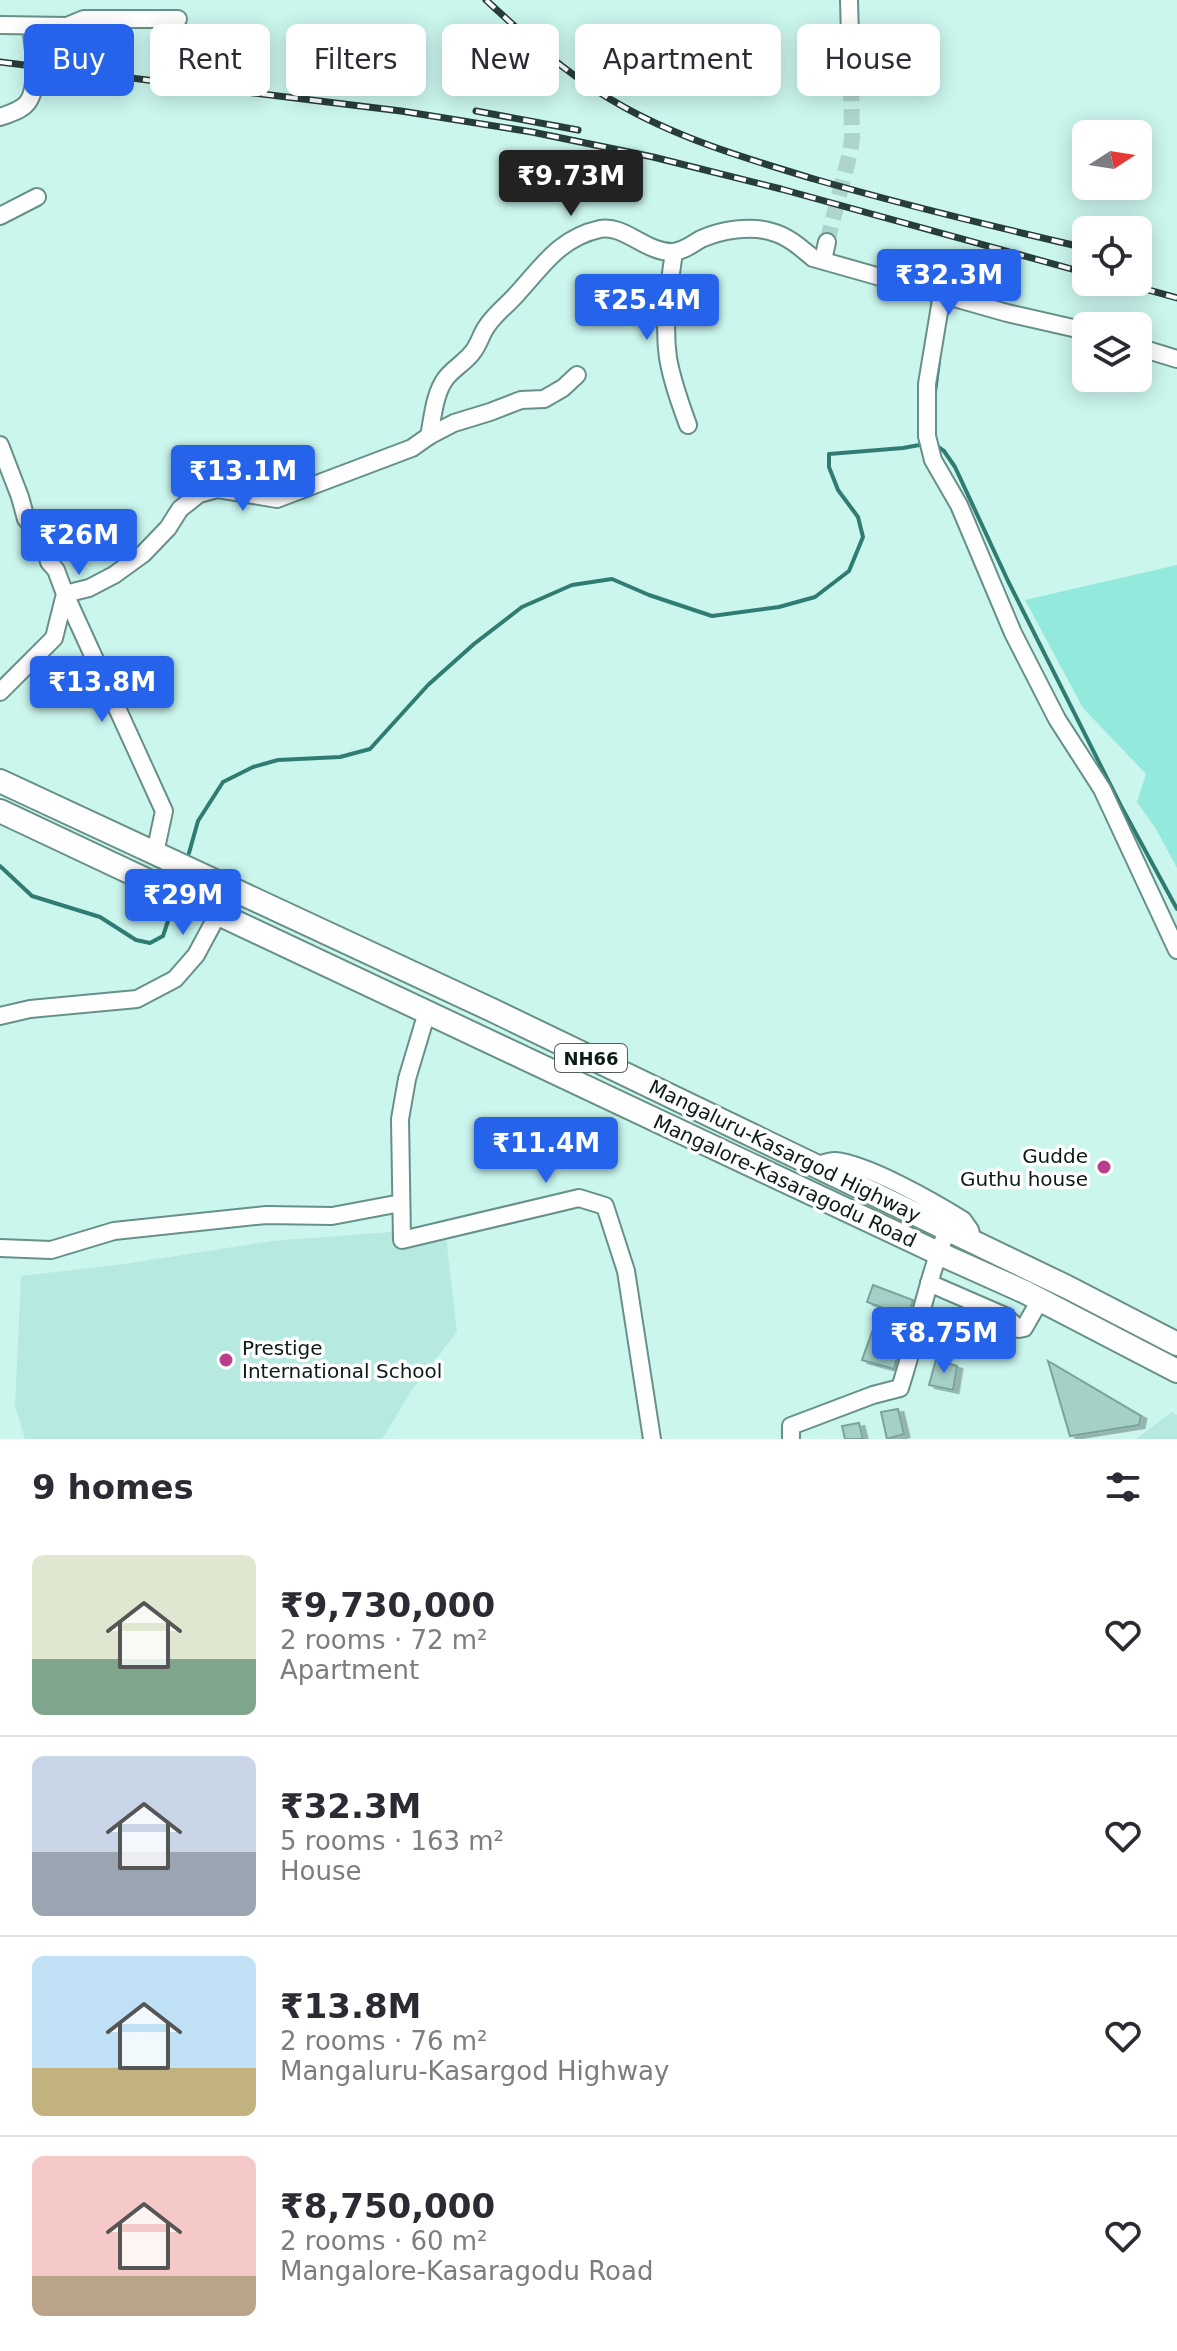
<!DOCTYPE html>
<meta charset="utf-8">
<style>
body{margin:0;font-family:"DejaVu Sans",sans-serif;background:#f2f2f3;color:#2b2b33;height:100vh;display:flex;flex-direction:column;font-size:30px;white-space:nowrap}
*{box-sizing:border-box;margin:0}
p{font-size:26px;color:#7c7c81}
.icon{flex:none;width:44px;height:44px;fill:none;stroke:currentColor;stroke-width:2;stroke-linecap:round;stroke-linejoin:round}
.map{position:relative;height:1439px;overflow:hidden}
.drawer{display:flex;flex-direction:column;background:#fff;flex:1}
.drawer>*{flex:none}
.banner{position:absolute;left:24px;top:24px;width:1130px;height:72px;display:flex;gap:16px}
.needle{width:52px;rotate:78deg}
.controls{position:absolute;left:1072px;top:120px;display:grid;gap:16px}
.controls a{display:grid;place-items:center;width:80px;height:80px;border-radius:12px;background:#fff;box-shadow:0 4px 20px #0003;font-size:40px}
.price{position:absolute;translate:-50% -68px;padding:0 18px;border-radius:8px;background:#2563eb;color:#fff;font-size:26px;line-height:52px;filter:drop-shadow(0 2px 4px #0008)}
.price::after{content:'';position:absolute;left:50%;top:48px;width:24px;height:18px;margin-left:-12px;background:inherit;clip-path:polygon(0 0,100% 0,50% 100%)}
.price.current{background:#222;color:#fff}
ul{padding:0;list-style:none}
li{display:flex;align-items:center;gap:24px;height:200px;padding:0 32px}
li+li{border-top:2px solid #e1e1e2}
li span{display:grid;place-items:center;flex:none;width:224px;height:160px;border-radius:12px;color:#555}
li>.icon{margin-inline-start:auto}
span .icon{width:96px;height:96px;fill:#fffc;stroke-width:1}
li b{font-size:34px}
h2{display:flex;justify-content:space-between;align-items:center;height:96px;padding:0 32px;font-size:34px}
.tag{padding:0 28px;border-radius:12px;background:#fff;box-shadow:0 4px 20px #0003;font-size:28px;line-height:72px}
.tag.current{background:#2563eb;color:#fff}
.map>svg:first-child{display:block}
</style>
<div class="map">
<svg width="1177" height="1439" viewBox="0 0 1177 1439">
<defs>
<filter id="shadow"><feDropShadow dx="5.5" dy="3" stdDeviation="0" flood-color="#0004"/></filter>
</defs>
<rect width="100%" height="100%" fill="#caf6ee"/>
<g fill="#b6eae1">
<path d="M 445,1228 L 457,1332 L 414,1387 L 382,1439 L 25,1439 L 15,1406 L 21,1276 L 124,1264 L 272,1241 Z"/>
<path d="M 1172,1412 L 1177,1415 L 1177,1439 L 1136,1439 Z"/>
</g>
<path fill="#93e9db" d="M 1177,565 L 1177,868 L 1156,829 L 1137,802 L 1146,774 L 1083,708 L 1025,600 Z"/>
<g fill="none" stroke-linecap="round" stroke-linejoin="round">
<g stroke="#307c72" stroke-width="4">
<path d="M 935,392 L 939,361"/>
<path d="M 934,444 L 944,451 L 955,467 L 1008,581 L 1121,806 L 1177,909"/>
<path d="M 189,853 L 198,821 L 223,782 L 253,767 L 278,760 L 340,757 L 370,749 L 428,685 L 474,644 L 522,607 L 572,585 L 612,579 L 649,595 L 712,616 L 779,607 L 815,597 L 849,571 L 863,537 L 858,517 L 838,490 L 829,467 L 829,454 L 903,448 L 925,444"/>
<path d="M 0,866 L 32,896 L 100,917 L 136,940 L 150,943 L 163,936 L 171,912"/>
</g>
</g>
<g fill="#a5d0c8" stroke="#7aa39c" stroke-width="2" filter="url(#shadow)">
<path d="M 873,1285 L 913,1300 L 894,1369 L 862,1360 L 881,1307 L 867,1302 Z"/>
<path d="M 936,1360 L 957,1366 L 953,1390 L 929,1385 Z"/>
<path d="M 1048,1361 L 1141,1416 L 1139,1425 L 1070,1436 Z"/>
<path d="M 898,1409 L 904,1434 L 887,1439 L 881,1412 Z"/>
<path d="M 859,1423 L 863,1439 L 845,1439 L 842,1426 Z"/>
</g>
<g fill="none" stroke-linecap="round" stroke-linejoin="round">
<path stroke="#add5ce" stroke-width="16" stroke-dasharray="16 8" stroke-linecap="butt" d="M 827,242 L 850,153 L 852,139 L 851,75"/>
<g stroke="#679089" stroke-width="20">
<g id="minor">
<path d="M 849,0 L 851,75"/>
<path d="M 0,25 L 67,26 L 84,19 L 178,19"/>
<path d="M 31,26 L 34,51"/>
<path d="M 0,117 C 28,108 33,103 35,73"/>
<path d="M 0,216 L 37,197"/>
<path d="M 674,252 C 669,287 663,323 668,358 C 672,381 680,403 688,425"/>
<path d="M 823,260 L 827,242"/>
<path d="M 942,294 L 927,384 L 927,436 L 933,460 L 959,505 L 1013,633 L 1057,719 L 1102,789 L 1177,950"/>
<path d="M 1138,347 L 1177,359"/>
<path d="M 429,436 C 433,417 434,394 446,378 C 453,369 465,362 472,353 C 479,345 481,334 487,326 C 495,314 506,306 516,295 C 542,267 559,238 600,229 C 624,224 646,253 673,252 C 684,251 692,244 701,239 C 721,230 751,225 772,232 C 788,236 801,248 813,258 L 1007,313 L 1086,331"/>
<path d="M 0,445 L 20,497 L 26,519 L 44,541 L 49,562 L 56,570 L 65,594 L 54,638 L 0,692"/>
<path d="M 155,853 L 164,811 L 65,594 L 89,588 L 114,575 L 143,554 L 168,528 L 180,509 L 199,494 L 217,489 L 277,499 L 412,448 L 429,436 L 454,423 L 490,412 L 521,400 L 544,399 L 563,388 L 577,375"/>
<path d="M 427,1012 L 407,1079 L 400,1119 L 402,1240 L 579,1198 L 605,1206 L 626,1271 L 652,1439"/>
<path d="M 0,1016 L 30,1009 L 137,999 L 175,979 L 196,955 L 218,914"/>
<path d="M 816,1166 C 822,1164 828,1161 835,1161 C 868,1164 934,1202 963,1220 L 970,1230 L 973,1241"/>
<path d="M 0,1248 L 51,1250 L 114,1231 L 266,1215 L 332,1216 L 401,1203"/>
<path d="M 929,1283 L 1005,1316 L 1019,1329 L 1024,1328 L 1040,1300"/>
<path d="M 791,1439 L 791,1426 L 873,1395 L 900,1388 C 919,1330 928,1270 954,1215"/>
</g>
</g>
<g stroke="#679089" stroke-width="26">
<g id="highway">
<path d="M 0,781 L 492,1010 L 1067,1287 L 1177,1344"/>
<path d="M 0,811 L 938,1253 L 1025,1292 L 1177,1371"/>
</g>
</g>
<use href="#minor" stroke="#fff" stroke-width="16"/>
<use href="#highway" stroke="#fff" stroke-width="22"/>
<g stroke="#273d39" stroke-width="7">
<g id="rail">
<path d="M 486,0 C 525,36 564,72 610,99 C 673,137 744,158 814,179 C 904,205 995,227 1086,248"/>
<path d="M 0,62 L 401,111 L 532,132 L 653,157 L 781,189 L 1086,273"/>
<path d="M 476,111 L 578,130"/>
<path d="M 1120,282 L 1177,298"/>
</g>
</g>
<use href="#rail" stroke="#fff" stroke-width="4" stroke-dasharray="12" stroke-linecap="butt"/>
</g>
<g fill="#ba3e8e" stroke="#fff" stroke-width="3">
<circle cx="1104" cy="1167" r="8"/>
<circle cx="226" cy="1360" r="8"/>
</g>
<g text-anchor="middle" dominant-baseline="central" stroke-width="7" stroke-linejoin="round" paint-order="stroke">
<rect fill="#fff" stroke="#545f5d" stroke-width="2" x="555" y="1044" width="72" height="28" rx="6"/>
<g font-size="18" font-weight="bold" fill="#0a1b18">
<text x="591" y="1058">NH66</text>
</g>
<g font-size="20" fill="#0a1b18" stroke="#fff">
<text transform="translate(785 1151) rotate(26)">Mangaluru-Kasargod Highway</text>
<text transform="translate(785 1181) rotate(25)">Mangalore-Kasaragodu Road</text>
</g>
<g font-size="20" fill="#0a1b18" stroke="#fff" text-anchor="end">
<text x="1088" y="1156">Gudde<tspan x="1088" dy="23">Guthu house</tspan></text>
<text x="242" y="1348" text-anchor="start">Prestige<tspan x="242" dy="23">International School</tspan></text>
</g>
</g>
</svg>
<div class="controls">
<a><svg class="needle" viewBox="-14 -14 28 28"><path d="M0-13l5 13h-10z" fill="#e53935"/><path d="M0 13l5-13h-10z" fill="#7c7c81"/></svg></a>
<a><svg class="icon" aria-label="locate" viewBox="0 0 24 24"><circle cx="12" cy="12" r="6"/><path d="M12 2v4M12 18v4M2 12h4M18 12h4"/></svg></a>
<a><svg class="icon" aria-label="layers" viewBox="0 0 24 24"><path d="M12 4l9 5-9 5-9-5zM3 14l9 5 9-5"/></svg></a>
</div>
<b class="price current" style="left:571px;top:218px">₹9.73M</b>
<b class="price" style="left:949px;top:317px">₹32.3M</b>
<b class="price" style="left:647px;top:342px">₹25.4M</b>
<b class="price" style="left:243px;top:513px">₹13.1M</b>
<b class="price" style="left:79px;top:577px">₹26M</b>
<b class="price" style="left:102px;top:724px">₹13.8M</b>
<b class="price" style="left:183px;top:937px">₹29M</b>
<b class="price" style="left:546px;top:1185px">₹11.4M</b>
<b class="price" style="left:944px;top:1375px">₹8.75M</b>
<div class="banner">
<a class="tag current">Buy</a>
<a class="tag">Rent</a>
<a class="tag">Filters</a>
<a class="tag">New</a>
<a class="tag">Apartment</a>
<a class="tag">House</a>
</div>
</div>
<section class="drawer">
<h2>9 homes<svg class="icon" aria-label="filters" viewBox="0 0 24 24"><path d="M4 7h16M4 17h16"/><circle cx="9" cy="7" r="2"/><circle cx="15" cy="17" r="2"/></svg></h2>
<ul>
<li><span style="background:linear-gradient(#dfe7d0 65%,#7fa58c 0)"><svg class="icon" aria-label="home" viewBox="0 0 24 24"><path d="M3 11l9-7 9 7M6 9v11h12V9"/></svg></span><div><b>₹9,730,000</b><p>2 rooms · 72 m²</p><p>Apartment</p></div><svg class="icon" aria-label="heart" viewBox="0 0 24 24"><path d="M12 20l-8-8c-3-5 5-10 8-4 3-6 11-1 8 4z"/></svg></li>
<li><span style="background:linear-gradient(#c9d6e8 60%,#9aa5b1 0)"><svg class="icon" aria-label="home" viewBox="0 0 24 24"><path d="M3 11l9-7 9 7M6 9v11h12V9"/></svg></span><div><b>₹32.3M</b><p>5 rooms · 163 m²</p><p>House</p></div><svg class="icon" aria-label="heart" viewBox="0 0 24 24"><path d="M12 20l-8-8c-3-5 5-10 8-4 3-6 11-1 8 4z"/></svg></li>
<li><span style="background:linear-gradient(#bfe0f5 70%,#c2b280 0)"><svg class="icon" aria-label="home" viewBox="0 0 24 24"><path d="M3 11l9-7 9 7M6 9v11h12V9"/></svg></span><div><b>₹13.8M</b><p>2 rooms · 76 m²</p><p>Mangaluru-Kasargod Highway</p></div><svg class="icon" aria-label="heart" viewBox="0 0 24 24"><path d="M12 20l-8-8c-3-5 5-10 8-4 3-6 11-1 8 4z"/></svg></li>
<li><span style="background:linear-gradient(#f6c9c9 75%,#b9a48a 0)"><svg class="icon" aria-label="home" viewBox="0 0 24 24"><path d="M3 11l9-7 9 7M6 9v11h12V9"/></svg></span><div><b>₹8,750,000</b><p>2 rooms · 60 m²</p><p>Mangalore-Kasaragodu Road</p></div><svg class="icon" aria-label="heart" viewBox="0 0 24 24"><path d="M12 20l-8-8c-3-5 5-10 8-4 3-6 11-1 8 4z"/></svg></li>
</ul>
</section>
